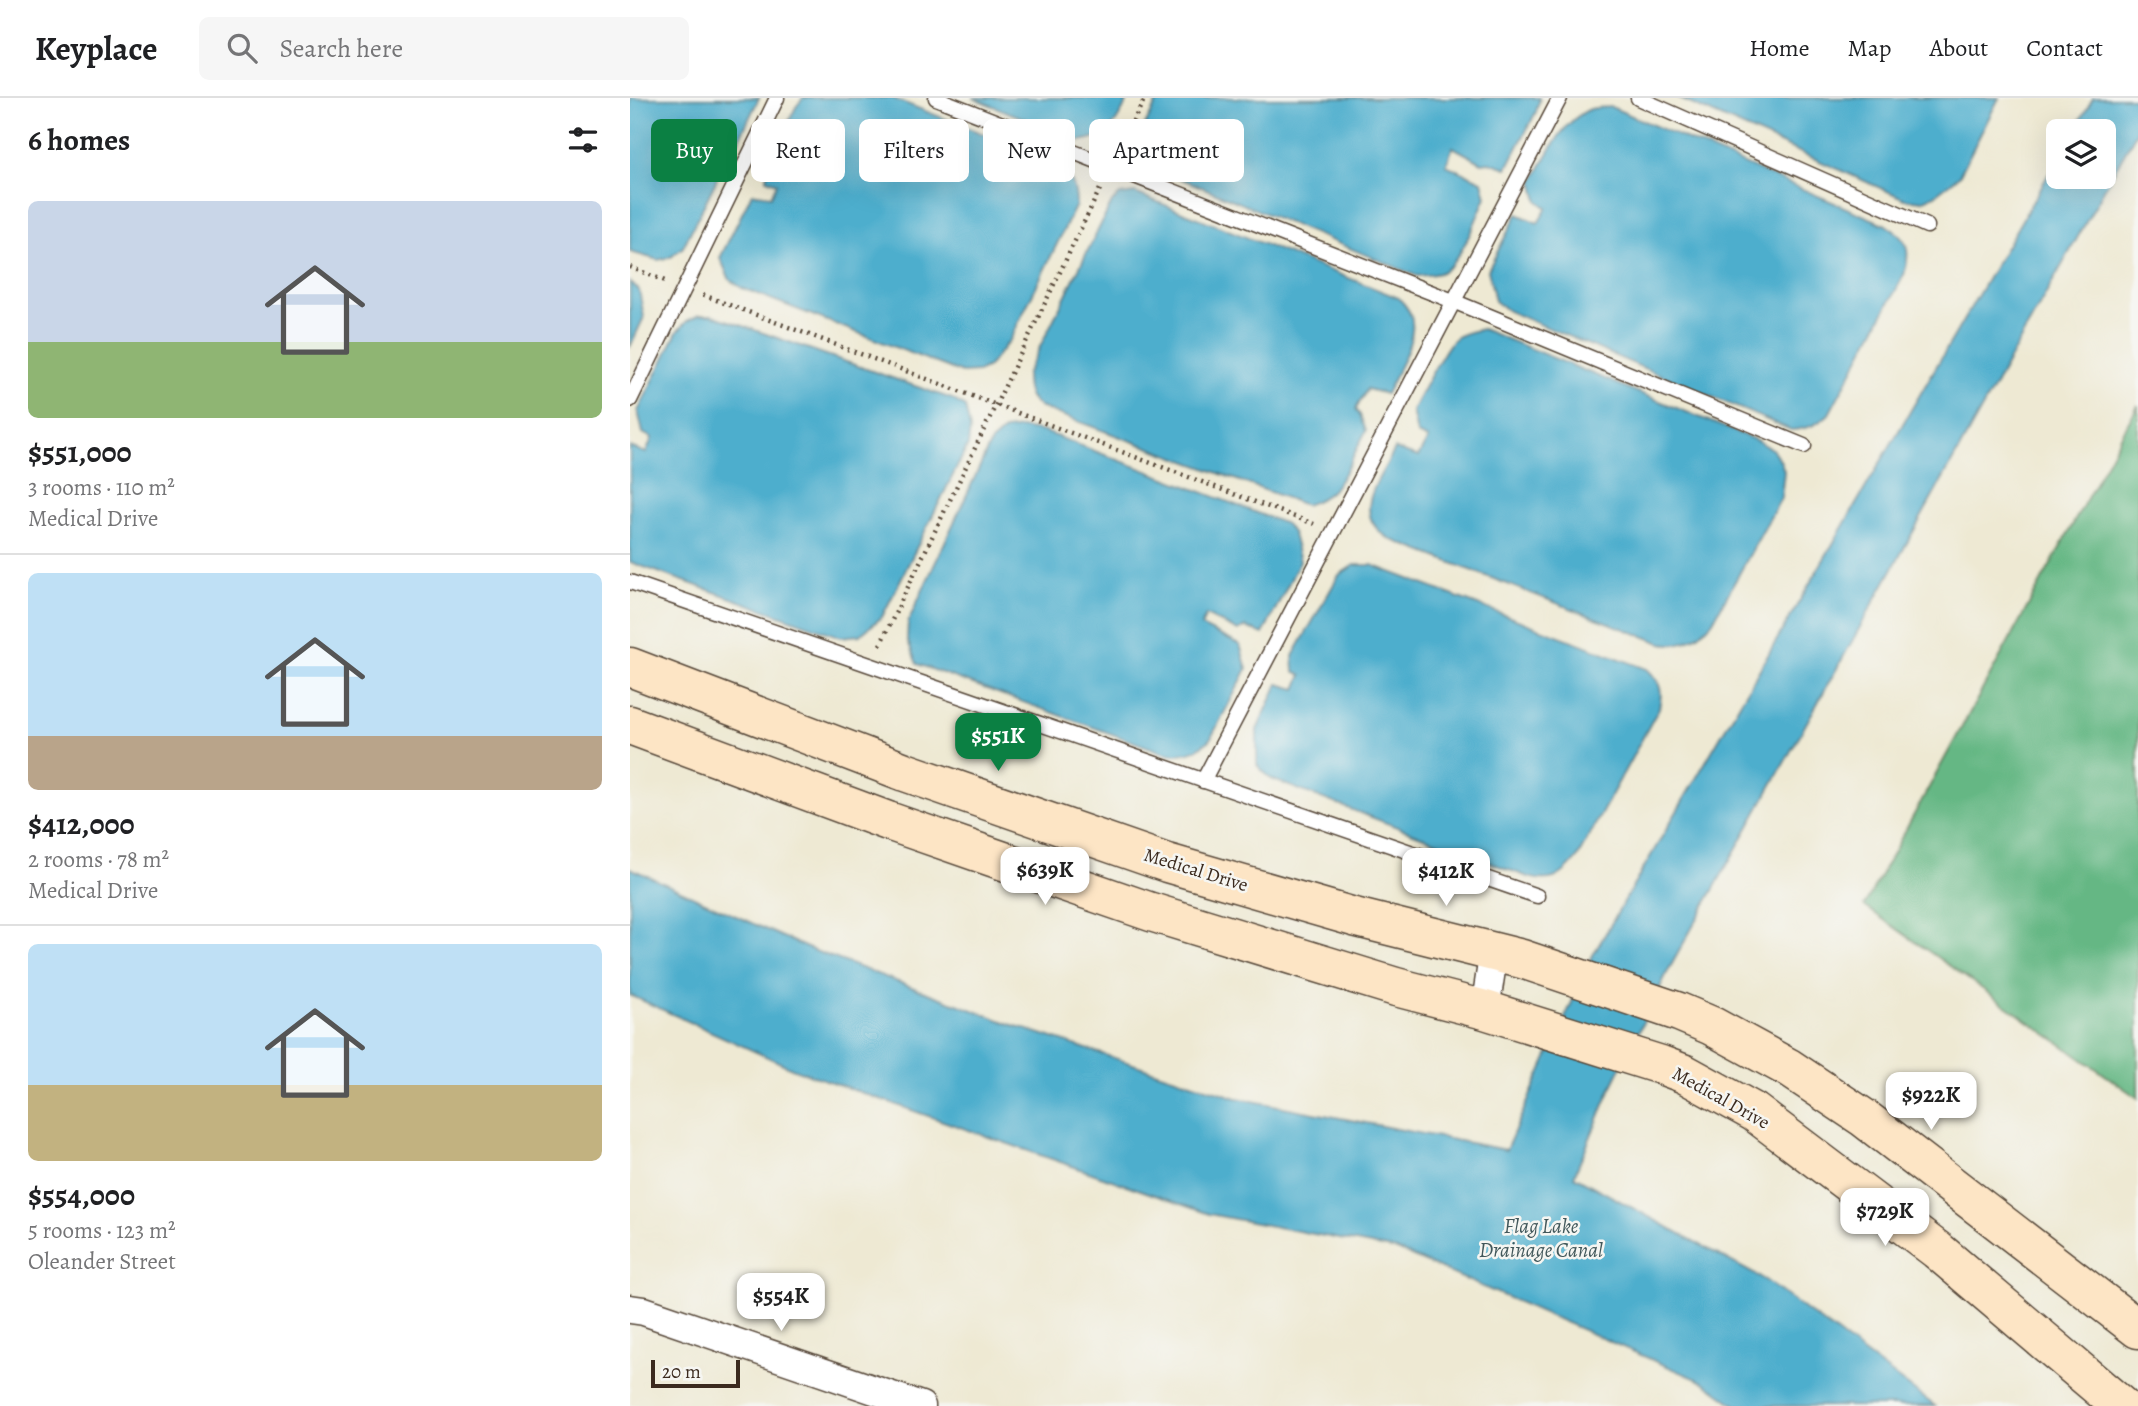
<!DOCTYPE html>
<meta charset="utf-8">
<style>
body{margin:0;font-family:Alegreya,serif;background:#f6f6f6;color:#202124;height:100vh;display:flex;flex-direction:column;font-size:26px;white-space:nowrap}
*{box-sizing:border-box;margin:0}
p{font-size:23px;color:#757577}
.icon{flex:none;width:38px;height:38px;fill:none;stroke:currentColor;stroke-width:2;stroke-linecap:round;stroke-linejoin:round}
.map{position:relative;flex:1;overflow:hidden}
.panel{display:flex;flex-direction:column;background:#fff;width:630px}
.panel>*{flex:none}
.hud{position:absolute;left:21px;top:21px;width:665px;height:63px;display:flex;gap:14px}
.tools{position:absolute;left:1416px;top:21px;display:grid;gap:14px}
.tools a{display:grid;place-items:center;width:70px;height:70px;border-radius:10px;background:#fff;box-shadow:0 7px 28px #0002;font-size:35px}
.scale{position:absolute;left:21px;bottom:18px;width:89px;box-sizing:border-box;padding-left:7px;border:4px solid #3b2a1e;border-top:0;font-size:19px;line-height:24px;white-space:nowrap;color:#3b2a1e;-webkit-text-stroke:5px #f6f6f2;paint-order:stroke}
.price{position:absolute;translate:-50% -60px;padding:0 16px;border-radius:14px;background:#fff;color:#222;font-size:23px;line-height:46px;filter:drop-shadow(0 2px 4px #0008)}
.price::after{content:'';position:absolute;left:50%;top:42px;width:21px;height:16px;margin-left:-10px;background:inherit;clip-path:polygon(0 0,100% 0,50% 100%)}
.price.selected{background:#0b8043;color:#fff}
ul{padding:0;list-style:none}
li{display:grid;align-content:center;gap:14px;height:371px;padding:0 28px}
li+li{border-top:2px solid #e0e0e0}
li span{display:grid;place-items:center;height:217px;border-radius:10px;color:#555}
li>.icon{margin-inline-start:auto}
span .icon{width:126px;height:126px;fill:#fffc;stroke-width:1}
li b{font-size:30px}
h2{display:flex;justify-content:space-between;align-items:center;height:84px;padding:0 28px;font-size:30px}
.pill{padding:0 24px;border-radius:10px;background:#fff;box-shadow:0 7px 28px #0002;font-size:24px;line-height:63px}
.pill.selected{background:#0b8043;color:#fff}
header{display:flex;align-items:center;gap:42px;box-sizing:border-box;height:98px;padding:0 35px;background:#fff;border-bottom:2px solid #e0e0e0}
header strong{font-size:33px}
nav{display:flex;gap:38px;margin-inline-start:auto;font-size:24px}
.search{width:490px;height:63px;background:#f6f6f6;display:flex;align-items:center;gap:18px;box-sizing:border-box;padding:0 24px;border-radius:10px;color:#757577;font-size:26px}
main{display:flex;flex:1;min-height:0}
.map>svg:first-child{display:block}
</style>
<header>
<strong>Keyplace</strong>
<div class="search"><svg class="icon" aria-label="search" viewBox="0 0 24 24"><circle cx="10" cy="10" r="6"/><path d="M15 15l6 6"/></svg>Search here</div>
<nav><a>Home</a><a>Map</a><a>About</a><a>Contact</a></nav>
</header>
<main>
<section class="panel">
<h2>6 homes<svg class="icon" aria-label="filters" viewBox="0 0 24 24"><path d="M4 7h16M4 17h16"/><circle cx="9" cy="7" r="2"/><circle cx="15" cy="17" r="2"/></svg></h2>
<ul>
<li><span style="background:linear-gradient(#c9d6e8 65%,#8fb573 0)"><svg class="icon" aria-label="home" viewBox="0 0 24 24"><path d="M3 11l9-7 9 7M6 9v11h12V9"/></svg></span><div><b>$551,000</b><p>3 rooms · 110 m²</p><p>Medical Drive</p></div></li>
<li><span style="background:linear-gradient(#bfe0f5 75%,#b9a48a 0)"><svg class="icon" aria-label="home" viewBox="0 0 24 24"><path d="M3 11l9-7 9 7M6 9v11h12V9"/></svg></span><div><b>$412,000</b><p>2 rooms · 78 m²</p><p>Medical Drive</p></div></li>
<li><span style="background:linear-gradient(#bfe0f5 65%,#c2b280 0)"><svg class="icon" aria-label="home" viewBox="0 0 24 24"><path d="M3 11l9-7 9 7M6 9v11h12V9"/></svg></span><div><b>$554,000</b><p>5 rooms · 123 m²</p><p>Oleander Street</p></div></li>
</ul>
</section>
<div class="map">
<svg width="1508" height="1308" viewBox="0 0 1508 1308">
<rect width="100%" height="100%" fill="#f6f6f2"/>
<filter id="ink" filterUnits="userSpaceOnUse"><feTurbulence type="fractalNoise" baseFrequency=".0143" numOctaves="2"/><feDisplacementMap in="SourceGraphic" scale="14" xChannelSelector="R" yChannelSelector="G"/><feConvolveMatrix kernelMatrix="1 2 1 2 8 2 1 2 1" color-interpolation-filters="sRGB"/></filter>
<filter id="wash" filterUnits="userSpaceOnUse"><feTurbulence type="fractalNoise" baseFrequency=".00686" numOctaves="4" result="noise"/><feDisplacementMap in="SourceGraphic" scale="28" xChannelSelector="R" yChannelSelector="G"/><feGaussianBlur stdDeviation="1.57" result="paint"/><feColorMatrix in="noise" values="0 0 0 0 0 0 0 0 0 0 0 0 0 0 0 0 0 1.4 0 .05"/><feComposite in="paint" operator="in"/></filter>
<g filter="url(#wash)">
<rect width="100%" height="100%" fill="#eee9d3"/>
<path fill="#65b784" stroke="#507051" stroke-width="2" d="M 1508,307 L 1508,1000 L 1234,808 Z"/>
<g fill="#4eaecd" stroke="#446c76" stroke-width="2">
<path d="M 0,0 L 129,0 L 106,48 L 82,39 L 74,59 L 84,61 L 87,81 L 53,149 L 41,159 L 28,162 L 0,154 Z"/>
<path d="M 173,0 L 262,0 L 430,66 C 441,79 446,89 446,107 L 380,242 L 358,269 L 348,274 L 332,275 L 112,190 L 100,182 L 90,160 L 122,95 L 141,98 L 147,85 L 137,81 L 137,67 L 166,9 Z"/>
<path d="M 343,0 L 499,0 C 486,25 481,39 450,43 Z"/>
<path d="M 529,0 L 910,0 L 906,14 L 877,70 L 859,64 L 852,65 L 823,49 L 816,67 L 852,83 L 856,99 C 847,118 830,169 809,175 C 802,177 794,177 787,178 L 535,74 L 519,63 L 510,51 L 511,35 Z"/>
<path d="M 1048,0 L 1369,0 L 1329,78 L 1305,97 L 1292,103 L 1275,101 Z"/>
<path d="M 1463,0 L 1508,0 L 1508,31 L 1038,873 L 981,990 L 944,1078 L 1135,1182 L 1305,1308 L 1107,1308 L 1074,1284 L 767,1152 L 579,1116 L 164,971 L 0,897 L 0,770 L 177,850 L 386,928 L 607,1000 L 876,1052 L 963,857 L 1428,60 L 1428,79 L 1474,79 L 1474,33 L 1444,33 Z"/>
<path d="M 981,9 L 1256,127 C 1279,142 1281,151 1274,177 L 1199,316 C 1187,327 1177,331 1161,332 L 878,213 L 865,203 L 858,172 L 887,116 L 908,125 L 917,110 L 908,103 L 903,83 C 918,57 931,25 958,12 C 965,9 974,10 981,9 Z"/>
<path d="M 505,95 L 769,200 C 773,205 779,211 781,218 C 788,241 766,275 756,296 L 737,291 L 726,311 L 730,317 L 736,333 C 726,351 714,382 699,395 C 692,401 683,404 675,407 L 412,310 C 398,301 396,294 396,277 L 482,104 L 490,97 Z"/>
<path d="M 0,184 L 9,192 L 14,219 L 0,249 Z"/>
<path d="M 69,217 L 82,217 L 322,301 L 335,309 L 340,331 L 338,347 L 252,519 L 230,537 L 211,539 L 0,464 L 0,349 L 16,355 L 22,340 L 13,335 L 8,313 L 47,234 L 57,223 Z"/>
<path d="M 852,231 L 1128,343 L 1143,352 L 1151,364 L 1154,373 L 1151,400 L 1083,523 C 1069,540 1053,549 1031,545 L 762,442 C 718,418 748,384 765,351 L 788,359 L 798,341 L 787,336 L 782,313 C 790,298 814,249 825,240 C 834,234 842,233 852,231 Z"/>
<path d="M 392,330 L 415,334 L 656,426 L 663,436 L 670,463 L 633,536 L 616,529 L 608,533 L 576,517 L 571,528 L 610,547 L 617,571 L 581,640 C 568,654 554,658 535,655 L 287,566 L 277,541 L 278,524 L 361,344 L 375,332 Z"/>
<path d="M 724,467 L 742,467 L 1017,571 C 1031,584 1033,592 1029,610 L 947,760 C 932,779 922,786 898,779 L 641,681 L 627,667 L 627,632 L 648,586 L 666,591 L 672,577 L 664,573 L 663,558 L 709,477 Z"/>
</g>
</g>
<g filter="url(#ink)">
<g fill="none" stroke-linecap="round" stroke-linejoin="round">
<g stroke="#564739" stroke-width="17">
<g id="lane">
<path d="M 306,0 L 823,203 L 1174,348"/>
<path d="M 1008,0 L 1297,128"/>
<path d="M 0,302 L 147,0"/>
<path d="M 0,484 L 907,798"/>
<path d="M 573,683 L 930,0"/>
</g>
</g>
<g stroke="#564739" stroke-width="31">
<g id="street">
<path d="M 855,912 L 864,852"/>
<path d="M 0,1211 L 14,1213 L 291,1308"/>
</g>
</g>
<g stroke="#564739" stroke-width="41">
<g id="secondary">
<path d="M 0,569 L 275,674 L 537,765 L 724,819 L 892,861 L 1049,914 L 1082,928 L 1159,970 L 1234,1020 L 1508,1231"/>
<path d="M 0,627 L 258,723 L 521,814 L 766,889 L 855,912 L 1031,967 L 1055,976 L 1124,1014 L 1307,1152 L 1491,1308"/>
</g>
</g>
<g stroke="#564739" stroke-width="4.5" stroke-dasharray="2 5" stroke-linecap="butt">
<path d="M 490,49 L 515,0"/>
<path d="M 0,169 L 35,183"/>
<path d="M 73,197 L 684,426"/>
<path d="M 250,547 L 471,89"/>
</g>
<use href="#lane" stroke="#fff" stroke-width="14"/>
<use href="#street" stroke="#fff" stroke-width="28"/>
<use href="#secondary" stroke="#fde5c5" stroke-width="38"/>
</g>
</g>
<g text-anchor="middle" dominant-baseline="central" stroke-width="5" stroke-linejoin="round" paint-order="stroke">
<g font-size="19" fill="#3b2a1e" stroke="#f6f6f2">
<text transform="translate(566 772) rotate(17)">Medical Drive</text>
<text transform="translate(1091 1000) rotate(29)">Medical Drive</text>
</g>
<g font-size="21" font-style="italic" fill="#42585b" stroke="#f6f6f2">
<text x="911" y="1128">Flag Lake<tspan x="911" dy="24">Drainage Canal</tspan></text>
</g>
</g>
</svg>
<div class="tools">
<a><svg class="icon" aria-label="layers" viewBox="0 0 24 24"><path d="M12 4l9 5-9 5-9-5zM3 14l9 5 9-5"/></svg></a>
</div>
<div class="scale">20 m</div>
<b class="price selected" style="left:368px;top:675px">$551K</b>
<b class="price" style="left:415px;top:809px">$639K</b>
<b class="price" style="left:816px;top:810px">$412K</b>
<b class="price" style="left:1301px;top:1034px">$922K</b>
<b class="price" style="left:1255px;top:1150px">$729K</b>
<b class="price" style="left:151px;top:1235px">$554K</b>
<div class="hud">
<a class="pill selected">Buy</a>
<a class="pill">Rent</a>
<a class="pill">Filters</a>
<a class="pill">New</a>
<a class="pill">Apartment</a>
</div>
</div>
</main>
